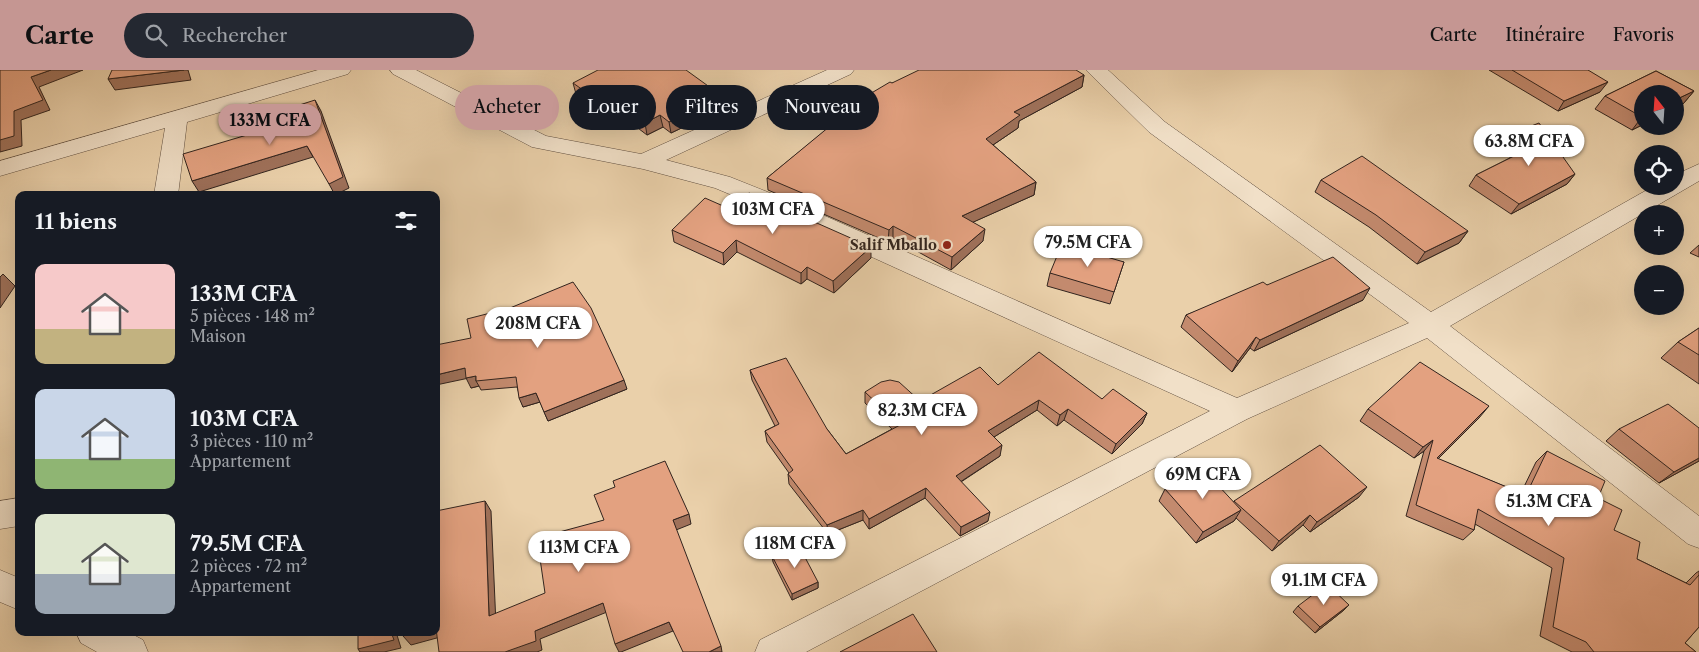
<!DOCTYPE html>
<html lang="fr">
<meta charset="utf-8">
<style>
body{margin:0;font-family:"Libre Caslon Text",serif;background:#242831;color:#f1f3f6;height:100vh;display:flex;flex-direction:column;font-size:19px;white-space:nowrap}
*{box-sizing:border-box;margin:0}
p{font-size:16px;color:#9ea1a6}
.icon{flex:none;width:28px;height:28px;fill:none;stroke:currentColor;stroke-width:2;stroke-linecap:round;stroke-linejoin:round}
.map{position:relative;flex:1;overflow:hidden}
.details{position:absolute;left:15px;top:121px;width:425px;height:445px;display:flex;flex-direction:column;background:#171b24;border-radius:10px;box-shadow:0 5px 20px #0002}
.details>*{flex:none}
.hud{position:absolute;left:455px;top:15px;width:475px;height:45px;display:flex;gap:10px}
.needle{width:32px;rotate:343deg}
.controls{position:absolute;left:1634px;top:15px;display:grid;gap:10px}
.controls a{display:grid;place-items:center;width:50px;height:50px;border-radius:50%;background:#171b24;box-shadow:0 5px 20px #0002;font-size:25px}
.price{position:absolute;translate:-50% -42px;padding:0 11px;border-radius:18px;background:#fff;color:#222;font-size:16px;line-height:32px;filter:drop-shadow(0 1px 2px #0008)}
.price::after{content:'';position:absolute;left:50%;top:30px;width:15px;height:11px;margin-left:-8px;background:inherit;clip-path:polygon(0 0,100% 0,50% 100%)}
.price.current{background:#c59692;color:#111}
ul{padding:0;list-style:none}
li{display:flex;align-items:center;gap:15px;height:125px;padding:0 20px}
li span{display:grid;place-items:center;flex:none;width:140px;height:100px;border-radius:10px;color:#555}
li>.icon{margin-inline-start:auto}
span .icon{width:60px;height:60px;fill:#fffc;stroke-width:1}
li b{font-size:21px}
h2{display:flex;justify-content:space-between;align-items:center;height:60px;padding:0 20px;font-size:21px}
.tag{padding:0 18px;border-radius:22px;background:#171b24;box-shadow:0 5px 20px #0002;font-size:18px;line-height:45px}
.tag.current{background:#c59692;color:#111}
header{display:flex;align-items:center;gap:30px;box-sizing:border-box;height:70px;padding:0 25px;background:#c59692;color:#111}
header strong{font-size:24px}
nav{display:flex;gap:28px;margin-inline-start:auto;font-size:18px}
.search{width:350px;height:45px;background:#242831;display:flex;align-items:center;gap:12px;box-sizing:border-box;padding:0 18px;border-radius:28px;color:#9ea1a6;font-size:19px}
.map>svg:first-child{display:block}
</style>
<header>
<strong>Carte</strong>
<div class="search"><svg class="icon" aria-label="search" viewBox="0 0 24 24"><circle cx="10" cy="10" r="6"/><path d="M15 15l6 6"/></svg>Rechercher</div>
<nav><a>Carte</a><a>Itinéraire</a><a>Favoris</a></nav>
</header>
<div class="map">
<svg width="1699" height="582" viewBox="0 0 1699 582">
<rect width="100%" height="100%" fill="#ead0aa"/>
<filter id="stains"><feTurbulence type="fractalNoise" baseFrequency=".004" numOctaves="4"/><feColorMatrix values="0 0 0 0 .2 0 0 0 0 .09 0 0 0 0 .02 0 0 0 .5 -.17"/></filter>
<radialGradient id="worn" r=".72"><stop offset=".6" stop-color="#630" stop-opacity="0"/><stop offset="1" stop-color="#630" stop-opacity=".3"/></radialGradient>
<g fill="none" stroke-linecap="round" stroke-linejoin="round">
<g stroke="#604f41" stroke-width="1">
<g id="minor">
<path d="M 318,0 L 351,0 L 348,4 L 187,52 L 178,125 L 154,125 L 165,58 L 0,106 L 0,91 Z"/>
<path d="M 390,0 L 416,0 L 546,66 L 641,84 L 827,0 L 854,0 L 851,4 L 666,90 L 730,107 L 800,135 L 1237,328 L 1409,253 L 1149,62 L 1086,0 L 1108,0 L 1165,52 L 1431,242 L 1654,116 L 1675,116 L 1675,105 L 1699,94 L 1699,111 L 1450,256 L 1699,446 L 1699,478 L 1688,474 L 1427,268 L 1247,349 L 806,582 L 755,582 L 760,570 L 1210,341 L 784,147 L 715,118 L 643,99 L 532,77 L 393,4 Z"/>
<path d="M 19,428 L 19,456 L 0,459 L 0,431 Z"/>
<path d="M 0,500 L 19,508 L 19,540 L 0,532 Z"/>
<path d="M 76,562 L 128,562 L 143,570 L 148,582 L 97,582 L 81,573 Z"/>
</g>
</g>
<use href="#minor" fill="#f1e0c8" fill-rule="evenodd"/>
</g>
<g fill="#c38a6e" stroke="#32241e">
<path d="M 1489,0 L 1588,0 L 1600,22 L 1558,41 Z"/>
<path d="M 1656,1 L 1694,21 L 1683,34 L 1675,38 L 1675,24 L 1642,24 L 1642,55 L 1632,60 L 1595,39 L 1605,26 Z"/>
<path d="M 1084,5 L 1082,17 L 1019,51 L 1018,58 L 993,75 L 1036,112 L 1034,125 L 973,152 L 983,171 L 951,200 L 893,168 L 888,172 L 768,120 L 767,108 L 836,52 L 836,44 L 892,13 Z"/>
<path d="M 573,13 L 723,38 L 671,63 L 663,57 L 647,65 L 613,39 L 603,44 L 576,24 Z"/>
<path d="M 1521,60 L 1575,104 L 1567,114 L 1511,144 L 1469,116 L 1476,105 L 1510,88 L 1514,71 Z"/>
<path d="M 1321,110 L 1468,161 L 1459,173 L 1417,194 L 1369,157 L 1315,122 Z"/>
<path d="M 730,139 L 871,188 L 834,223 L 807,209 L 801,214 L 737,182 L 724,195 L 674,172 L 672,160 Z"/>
<path d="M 1699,175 L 1699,187 L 1690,183 Z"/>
<path d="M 1124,192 L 1110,234 L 1047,216 L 1050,203 Z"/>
<path d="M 1267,215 L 1363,230 L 1254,281 L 1250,278 L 1232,302 L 1181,257 L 1186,245 Z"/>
<path d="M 1699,258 L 1699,314 L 1661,288 L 1678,272 Z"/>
<path d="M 471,268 L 627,319 L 548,351 L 540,332 L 523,337 L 517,317 L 481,320 L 479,316 L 471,318 Z"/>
<path d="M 750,300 L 827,359 L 846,384 L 892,359 L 865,333 L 865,322 L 920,331 L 998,315 L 1102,329 L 1147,343 L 1142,354 L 1112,384 L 1064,350 L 1057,356 L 1037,340 L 994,367 L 1000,386 L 961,412 L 988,451 L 960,466 L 925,428 L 869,459 L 863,450 L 828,464 L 789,414 L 788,404 L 789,403 L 767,372 L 765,361 L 775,356 L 752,310 Z"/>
<path d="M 1368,339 L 1479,348 L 1438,389 L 1521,423 L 1536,392 L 1547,381 L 1598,428 L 1614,460 L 1637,489 L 1686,513 L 1696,503 L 1699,501 L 1699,557 L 1685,573 L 1696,582 L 1572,582 L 1540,566 L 1552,498 L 1475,454 L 1474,460 L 1463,470 L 1406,446 L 1424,381 L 1414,388 L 1360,351 Z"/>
<path d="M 1619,359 L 1699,391 L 1659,413 L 1606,371 Z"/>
<path d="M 1165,419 L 1234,432 L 1234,431 L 1359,427 L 1310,462 L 1303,455 L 1272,481 L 1236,448 L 1234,451 L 1196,473 L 1159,431 Z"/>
<path d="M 772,486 L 818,512 L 818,518 L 792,530 L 773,492 Z"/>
<path d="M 1298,536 L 1344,540 L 1315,563 L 1293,542 Z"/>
</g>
<g fill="#9f715a" stroke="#32241e">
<path d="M 51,0 L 83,0 L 39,17 L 50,40 L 21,50 L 22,76 L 0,82 L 0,70 L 14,41 L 31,7 Z"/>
<path d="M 184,0 L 188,0 L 191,10 L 115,20 L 108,9 Z"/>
<path d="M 1084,5 L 1082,17 L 1019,51 L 1018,58 L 984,81 L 986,69 L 1014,42 Z"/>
<path d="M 1608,12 L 1600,22 L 1558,41 L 1564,31 Z"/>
<path d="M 1694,21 L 1683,34 L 1675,38 L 1675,30 Z"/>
<path d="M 722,26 L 723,38 L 671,63 L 669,52 Z"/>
<path d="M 610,27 L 613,39 L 603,44 L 600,32 Z"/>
<path d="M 315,30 L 321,41 L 349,118 L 335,125 L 329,114 Z"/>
<path d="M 660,45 L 663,57 L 647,65 L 645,53 Z"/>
<path d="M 1642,47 L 1642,55 L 1632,60 Z"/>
<path d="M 307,76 L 313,87 L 199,122 L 192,111 Z"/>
<path d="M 1575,104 L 1567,114 L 1511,144 L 1519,134 Z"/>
<path d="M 1036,112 L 1034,125 L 960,158 L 962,146 Z"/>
<path d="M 893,156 L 893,168 L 888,172 L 889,160 Z"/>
<path d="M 985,159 L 983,171 L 951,200 L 952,187 Z"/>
<path d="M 1468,161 L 1459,173 L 1417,194 L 1425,182 Z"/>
<path d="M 736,170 L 737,182 L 724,195 L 723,183 Z"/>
<path d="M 871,177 L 871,188 L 834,223 L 833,211 Z"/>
<path d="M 807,197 L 807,209 L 801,214 L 801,203 Z"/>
<path d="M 3,204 L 15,216 L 0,238 L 0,207 Z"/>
<path d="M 1370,218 L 1363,230 L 1254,281 L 1260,270 Z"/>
<path d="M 1256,267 L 1250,278 L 1232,302 L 1238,291 Z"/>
<path d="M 465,298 L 469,308 L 436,315 L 436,305 Z"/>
<path d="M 476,306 L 476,311 L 479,316 L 471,318 L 466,308 Z"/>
<path d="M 624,310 L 627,319 L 548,351 L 544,342 Z"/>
<path d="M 536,323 L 540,332 L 523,337 L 519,328 Z"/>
<path d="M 1039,330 L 1037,340 L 986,372 L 988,361 Z"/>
<path d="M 1489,336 L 1479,348 L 1428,399 L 1437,388 Z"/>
<path d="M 1068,339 L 1064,350 L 1057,356 L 1060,345 Z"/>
<path d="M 1147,343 L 1142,354 L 1112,384 L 1116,374 Z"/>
<path d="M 1433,370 L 1424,381 L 1414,388 L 1423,377 Z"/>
<path d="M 1002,375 L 1000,386 L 954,416 L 956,406 Z"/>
<path d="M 1699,388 L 1699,391 L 1659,413 L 1674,402 Z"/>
<path d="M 1367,417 L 1359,427 L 1310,462 L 1317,452 Z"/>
<path d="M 926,418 L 925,428 L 869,459 L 869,449 Z"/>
<path d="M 485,431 L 491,441 L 496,555 L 489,546 Z"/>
<path d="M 863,440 L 863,450 L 828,464 L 827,455 Z"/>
<path d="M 1241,440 L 1234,451 L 1196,473 L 1203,462 Z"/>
<path d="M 990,442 L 988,451 L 960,466 L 961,457 Z"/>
<path d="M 689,444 L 691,454 L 676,460 L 673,450 Z"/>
<path d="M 1310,445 L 1303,455 L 1272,481 L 1279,471 Z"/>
<path d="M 818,512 L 818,518 L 792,530 L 792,524 Z"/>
<path d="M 603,533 L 607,542 L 540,569 L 542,580 L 537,582 L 505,582 L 535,561 Z"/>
<path d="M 1349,535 L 1344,540 L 1315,563 L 1320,557 Z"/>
<path d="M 669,552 L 673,561 L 621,582 L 619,582 L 615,574 Z"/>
<path d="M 436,557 L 444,566 L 411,575 L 403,566 L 416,562 L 436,562 Z"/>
<path d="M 391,562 L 396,562 L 401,578 L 384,582 L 360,582 L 358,579 Z"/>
<path d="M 721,576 L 722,582 L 709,582 Z"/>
</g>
<g fill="#e3a180" stroke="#32241e">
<path d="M 0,0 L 51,0 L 31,7 L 43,30 L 14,41 L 14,66 L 0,70 Z"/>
<path d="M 112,0 L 184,0 L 108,9 Z"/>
<path d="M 598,0 L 686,0 L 722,26 L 669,52 L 660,45 L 645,53 L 610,27 L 600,32 L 573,13 Z"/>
<path d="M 919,0 L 1076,0 L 1084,5 L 1014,42 L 1020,45 L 986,69 L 1036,112 L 962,146 L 985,159 L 952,187 L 893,156 L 889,160 L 767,108 L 841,47 L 836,44 L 890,12 L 892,13 Z"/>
<path d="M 1512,0 L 1588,0 L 1608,12 L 1564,31 Z"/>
<path d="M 1656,1 L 1694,21 L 1675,30 L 1675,24 L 1642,24 L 1642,47 L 1605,26 Z"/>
<path d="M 315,30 L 343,107 L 329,114 L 307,76 L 192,111 L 183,84 L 294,51 L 287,39 Z"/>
<path d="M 1539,53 L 1575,104 L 1519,134 L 1476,105 L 1516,85 L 1521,60 Z"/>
<path d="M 1362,86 L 1468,161 L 1425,182 L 1376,145 L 1321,110 Z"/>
<path d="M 749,123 L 871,177 L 833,211 L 807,197 L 801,203 L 736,170 L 723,183 L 672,160 L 705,128 L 730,139 Z"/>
<path d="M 1062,174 L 1124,192 L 1114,222 L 1050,203 Z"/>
<path d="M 1333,187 L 1370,218 L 1260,270 L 1256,267 L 1238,291 L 1186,245 L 1263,212 L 1267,215 Z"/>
<path d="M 573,212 L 591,238 L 624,310 L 544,342 L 536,323 L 519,328 L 516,307 L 476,311 L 476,306 L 466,308 L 465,298 L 436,305 L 436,275 L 471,268 L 467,249 L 510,238 Z"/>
<path d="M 1699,258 L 1699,285 L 1678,272 Z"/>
<path d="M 1039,282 L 1102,329 L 1113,319 L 1147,343 L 1116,374 L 1068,339 L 1060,345 L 1039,330 L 988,361 L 1002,375 L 956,406 L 990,442 L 961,457 L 926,418 L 869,449 L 863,440 L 827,455 L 788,404 L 793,400 L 765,361 L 779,354 L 750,300 L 786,288 L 827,359 L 846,384 L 900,355 L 865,322 L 881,312 L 890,310 L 899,312 L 920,331 L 980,297 L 998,315 Z"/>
<path d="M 1420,292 L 1489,336 L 1437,388 L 1526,425 L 1547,381 L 1605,411 L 1598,428 L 1622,440 L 1614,460 L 1640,472 L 1637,489 L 1690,515 L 1699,505 L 1699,557 L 1685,573 L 1696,582 L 1594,582 L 1586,572 L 1553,557 L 1564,488 L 1478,439 L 1474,460 L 1416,435 L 1433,370 L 1423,377 L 1368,339 Z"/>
<path d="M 1668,334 L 1699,358 L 1699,388 L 1674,402 L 1619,359 Z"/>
<path d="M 1320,375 L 1367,417 L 1317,452 L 1310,445 L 1279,471 L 1234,431 Z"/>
<path d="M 665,391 L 689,444 L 673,450 L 721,576 L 709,582 L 683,582 L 669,552 L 615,574 L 603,533 L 535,561 L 536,571 L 505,582 L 439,582 L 436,558 L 436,441 L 485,431 L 489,546 L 545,523 L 537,468 L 604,450 L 594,425 L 615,417 L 613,411 Z"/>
<path d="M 1203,399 L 1241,440 L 1203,462 L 1165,419 Z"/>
<path d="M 798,474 L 818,512 L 792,524 L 772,486 Z"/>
<path d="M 1327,514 L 1349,535 L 1320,557 L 1298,536 Z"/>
<path d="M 913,544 L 937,582 L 840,582 Z"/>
<path d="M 358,562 L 391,562 L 394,570 L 358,579 Z"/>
<path d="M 404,562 L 416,562 L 403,566 Z"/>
</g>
<circle fill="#8f2418" stroke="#f1e0c8" stroke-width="2" cx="947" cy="175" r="5"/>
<g text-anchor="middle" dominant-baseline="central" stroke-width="5" stroke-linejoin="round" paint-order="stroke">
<g font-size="14" font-weight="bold" fill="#32241e" stroke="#f1e0c8" text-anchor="end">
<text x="937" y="175">Salif Mballo</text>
</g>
</g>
<rect width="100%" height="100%" filter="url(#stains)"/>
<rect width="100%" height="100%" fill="url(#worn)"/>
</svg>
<div class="controls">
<a><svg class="needle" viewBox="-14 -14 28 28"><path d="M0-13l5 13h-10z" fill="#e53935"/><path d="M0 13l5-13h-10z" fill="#9ea1a6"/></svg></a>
<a><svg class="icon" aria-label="locate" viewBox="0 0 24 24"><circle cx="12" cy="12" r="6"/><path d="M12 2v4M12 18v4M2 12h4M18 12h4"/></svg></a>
<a>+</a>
<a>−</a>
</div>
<b class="price current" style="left:270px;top:76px">133M CFA</b>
<b class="price" style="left:1529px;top:97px">63.8M CFA</b>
<b class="price" style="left:773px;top:165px">103M CFA</b>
<b class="price" style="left:1088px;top:198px">79.5M CFA</b>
<b class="price" style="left:538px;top:279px">208M CFA</b>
<b class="price" style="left:922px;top:366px">82.3M CFA</b>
<b class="price" style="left:1203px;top:430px">69M CFA</b>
<b class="price" style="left:1549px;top:457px">51.3M CFA</b>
<b class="price" style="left:795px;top:499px">118M CFA</b>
<b class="price" style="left:579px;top:503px">113M CFA</b>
<b class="price" style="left:1324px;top:536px">91.1M CFA</b>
<div class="hud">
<a class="tag current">Acheter</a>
<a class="tag">Louer</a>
<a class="tag">Filtres</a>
<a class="tag">Nouveau</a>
</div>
<section class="details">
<h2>11 biens<svg class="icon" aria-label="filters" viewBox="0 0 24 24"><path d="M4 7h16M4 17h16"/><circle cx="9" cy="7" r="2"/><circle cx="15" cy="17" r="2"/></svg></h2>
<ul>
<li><span style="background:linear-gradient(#f6c9c9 65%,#c2b280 0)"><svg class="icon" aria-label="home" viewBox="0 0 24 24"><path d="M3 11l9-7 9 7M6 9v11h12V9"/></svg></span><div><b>133M CFA</b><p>5 pièces · 148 m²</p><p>Maison</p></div></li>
<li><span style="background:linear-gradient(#c9d6e8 70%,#8fb573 0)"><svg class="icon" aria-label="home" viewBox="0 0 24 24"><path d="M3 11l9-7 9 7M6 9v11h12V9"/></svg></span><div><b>103M CFA</b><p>3 pièces · 110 m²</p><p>Appartement</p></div></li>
<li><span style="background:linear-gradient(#dfe7d0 60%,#9aa5b1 0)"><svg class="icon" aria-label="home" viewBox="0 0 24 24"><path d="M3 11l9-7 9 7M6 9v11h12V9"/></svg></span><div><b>79.5M CFA</b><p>2 pièces · 72 m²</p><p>Appartement</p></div></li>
</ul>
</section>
</div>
